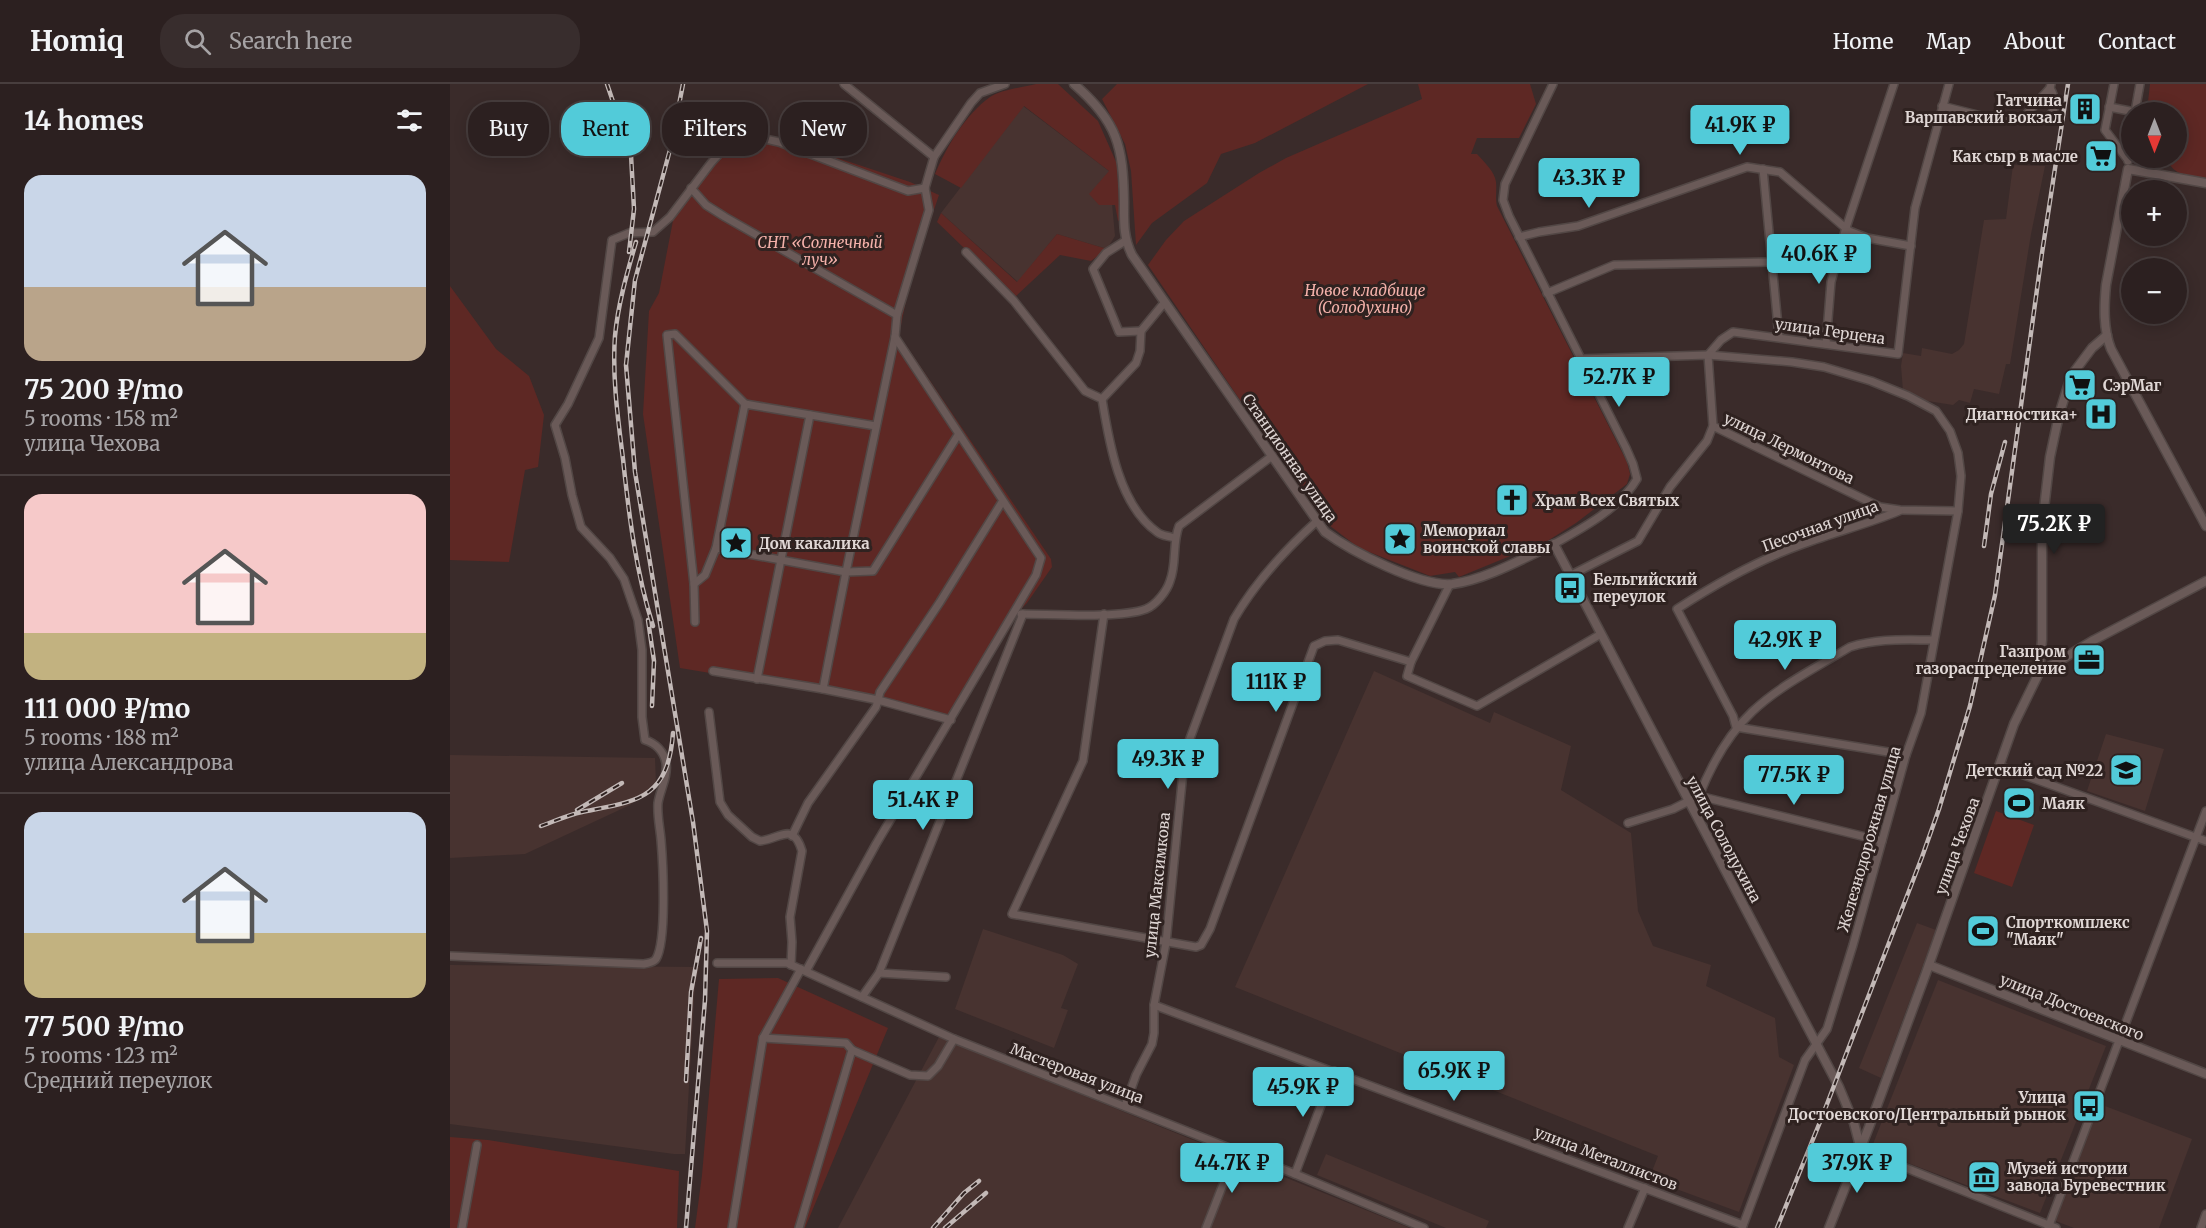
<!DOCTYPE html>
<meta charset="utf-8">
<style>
body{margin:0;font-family:Merriweather,serif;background:#382d2d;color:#f1f3f6;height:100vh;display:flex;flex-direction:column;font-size:22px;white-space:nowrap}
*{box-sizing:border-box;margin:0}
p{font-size:20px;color:#a6a3a5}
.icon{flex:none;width:33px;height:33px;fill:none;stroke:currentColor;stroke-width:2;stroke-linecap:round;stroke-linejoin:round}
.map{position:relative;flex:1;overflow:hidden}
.sheet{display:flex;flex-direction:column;background:#2c2020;width:450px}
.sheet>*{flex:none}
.banner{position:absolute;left:18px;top:18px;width:570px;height:54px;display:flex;gap:12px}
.needle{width:39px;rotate:180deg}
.controls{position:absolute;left:1671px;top:18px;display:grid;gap:12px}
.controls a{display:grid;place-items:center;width:66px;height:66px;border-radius:50%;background:#2c2020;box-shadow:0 3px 15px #0003,0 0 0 2px #483e3e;font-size:30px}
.price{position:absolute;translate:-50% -51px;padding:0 14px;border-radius:6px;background:#52cbd9;color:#111;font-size:20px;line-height:39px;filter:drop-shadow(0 2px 3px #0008)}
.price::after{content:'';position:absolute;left:50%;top:36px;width:18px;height:14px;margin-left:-9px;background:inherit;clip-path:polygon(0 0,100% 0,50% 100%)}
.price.current{background:#222;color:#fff}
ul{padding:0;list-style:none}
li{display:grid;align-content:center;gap:12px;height:318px;padding:0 24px}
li+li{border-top:2px solid #483e3e}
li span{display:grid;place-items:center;height:186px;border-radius:18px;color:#555}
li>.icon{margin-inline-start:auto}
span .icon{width:108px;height:108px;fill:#fffc;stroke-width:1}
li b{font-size:26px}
h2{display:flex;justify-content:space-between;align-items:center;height:72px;padding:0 24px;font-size:26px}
.pill{padding:0 21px;border-radius:24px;background:#2c2020;box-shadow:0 3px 15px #0003,0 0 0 2px #483e3e;font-size:21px;line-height:54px}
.pill.current{background:#52cbd9;color:#111}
header{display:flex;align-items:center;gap:36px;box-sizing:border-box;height:84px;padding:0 30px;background:#2c2020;border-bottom:2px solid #483e3e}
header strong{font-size:28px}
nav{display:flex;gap:33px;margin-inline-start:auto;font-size:21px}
.search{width:420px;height:54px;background:#382d2d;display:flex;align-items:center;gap:15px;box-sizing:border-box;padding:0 21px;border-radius:24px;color:#a6a3a5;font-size:22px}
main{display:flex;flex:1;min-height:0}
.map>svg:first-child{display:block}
</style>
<header>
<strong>Homiq</strong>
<div class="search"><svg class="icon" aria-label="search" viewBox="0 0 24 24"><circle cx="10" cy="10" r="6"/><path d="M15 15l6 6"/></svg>Search here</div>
<nav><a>Home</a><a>Map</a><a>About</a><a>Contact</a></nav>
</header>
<main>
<section class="sheet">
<h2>14 homes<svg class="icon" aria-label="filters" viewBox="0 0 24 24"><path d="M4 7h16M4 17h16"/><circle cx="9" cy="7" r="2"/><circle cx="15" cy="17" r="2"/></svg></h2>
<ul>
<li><span style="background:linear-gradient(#c9d6e8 60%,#b9a48a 0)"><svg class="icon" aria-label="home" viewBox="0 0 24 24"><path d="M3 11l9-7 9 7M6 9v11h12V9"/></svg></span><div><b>75 200 ₽/mo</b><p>5 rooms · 158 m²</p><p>улица Чехова</p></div></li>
<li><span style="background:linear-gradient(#f6c9c9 75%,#c2b280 0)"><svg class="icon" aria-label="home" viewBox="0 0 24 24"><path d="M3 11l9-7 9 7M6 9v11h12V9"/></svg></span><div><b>111 000 ₽/mo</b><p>5 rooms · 188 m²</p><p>улица Александрова</p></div></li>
<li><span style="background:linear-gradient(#c9d6e8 65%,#c2b280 0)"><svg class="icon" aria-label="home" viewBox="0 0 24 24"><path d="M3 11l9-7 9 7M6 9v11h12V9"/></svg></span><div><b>77 500 ₽/mo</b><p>5 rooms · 123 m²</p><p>Средний переулок</p></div></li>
</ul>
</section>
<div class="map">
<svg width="1756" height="1144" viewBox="0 0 1756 1144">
<rect width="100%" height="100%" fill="#3a2b2a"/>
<g fill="#483330">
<path d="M 573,22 L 659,87 L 665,152 L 657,165 L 607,150 L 568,198 L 491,129 Z"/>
<path d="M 1563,81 L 1595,82 L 1581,150 L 1560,280 L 1556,280 L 1549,310 L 1524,305 L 1520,319 L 1509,316 L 1503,321 L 1465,315 L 1453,307 L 1451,282 L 1453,269 L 1471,272 L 1472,264 L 1502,270 L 1509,266 L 1514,260 L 1534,136 L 1556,135 Z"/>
<path d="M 924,587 L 1040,639 L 1044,628 L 1121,662 L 1111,706 L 1181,749 L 1188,827 L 1203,862 L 1261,881 L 1256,902 L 1325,934 L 1329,973 L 1344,981 L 1289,1128 L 1199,1095 L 1208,1072 L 785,903 Z"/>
<path d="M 1656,650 L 1714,665 L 1695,727 L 1637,707 Z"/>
<path d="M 0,671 L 205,674 L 206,700 L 180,721 L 75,770 L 0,774 Z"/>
<path d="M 1467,839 L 1486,846 L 1431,994 L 1409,984 Z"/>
<path d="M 533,845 L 613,871 L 628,880 L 611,924 L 618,926 L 604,964 L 505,925 Z"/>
<path d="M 0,881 L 249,883 L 245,900 L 235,1070 L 224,1070 L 0,1040 Z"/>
<path d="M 1488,896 L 1656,962 L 1590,1129 L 1421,1065 Z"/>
<path d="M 489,953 L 960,1144 L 388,1144 Z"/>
<path d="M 1647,1019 L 1742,1055 L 1709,1144 L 1624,1144 L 1603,1136 Z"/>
<path d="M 876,1070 L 1039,1137 L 1036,1144 L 996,1144 L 867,1091 Z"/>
</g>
<g fill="#5e2824">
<path d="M 586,0 L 608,0 L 648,37 L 667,80 L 670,136 L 668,137 L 665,121 L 649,121 L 639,110 L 659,87 L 574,22 L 511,104 L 485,90 C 497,62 515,31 540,13 C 550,6 574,3 586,0 Z"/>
<path d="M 667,0 L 918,0 L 805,59 L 771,70 L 757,99 L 702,139 L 686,161 L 681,87 L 675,60 L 652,15 Z"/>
<path d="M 968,0 L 1080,0 L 1086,20 L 1069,54 L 1027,54 L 1021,70 L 1027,70 C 1034,78 1045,88 1046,98 C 1047,106 1045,113 1047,122 L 1177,378 L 1180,390 L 1177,400 L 1126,439 L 1099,456 L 1009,493 L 1005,488 L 980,492 L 909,464 L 871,435 L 698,181 L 716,156 L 734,137 L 809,89 L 836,74 L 972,15 Z"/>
<path d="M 1700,0 L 1756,0 L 1756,95 C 1740,92 1722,92 1717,74 L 1726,74 L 1726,28 L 1699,28 L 1698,18 Z"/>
<path d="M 298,44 L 460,98 L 489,111 L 460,197 L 449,251 L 601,475 L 602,483 L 577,519 L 562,534 L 503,638 L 380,609 L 230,584 L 193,330 L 199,227 L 209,209 L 227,116 L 284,45 Z"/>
<path d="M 491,129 L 567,198 L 607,150 L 657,165 L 641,177 L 610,171 L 565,213 L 487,138 Z"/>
<path d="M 0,202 L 46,265 L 79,292 L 94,331 L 88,383 L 75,386 L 59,478 L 0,476 Z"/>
<path d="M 1546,727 L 1584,741 L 1562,803 L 1524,789 Z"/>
<path d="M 328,894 L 438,944 L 355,1144 L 245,1144 L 252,1091 L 269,895 Z"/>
<path d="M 0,1053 L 38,1056 L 229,1087 L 227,1144 L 0,1144 Z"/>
</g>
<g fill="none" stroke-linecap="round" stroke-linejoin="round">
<g stroke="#524745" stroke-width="10">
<g id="minor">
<path d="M 394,0 L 484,73"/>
<path d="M 1103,0 L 1055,100 L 1053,116 L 1059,132 L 1176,364 L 1183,380 L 1187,395 C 1170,424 1133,444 1104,460"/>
<path d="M 1499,0 L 1465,124 L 1448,270 L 1283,248 L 1271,256 L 1258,271 L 1263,342 L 1430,423 L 1450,426 L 1508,427"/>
<path d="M 1664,0 L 1655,46 L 1678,76"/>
<path d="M 1492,22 L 1539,34 L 1596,34 C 1608,27 1606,14 1600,4 L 1601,0"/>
<path d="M 1659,23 L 1685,28"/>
<path d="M 1685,28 L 1690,0"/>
<path d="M 1574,33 L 1600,4"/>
<path d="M 1678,77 L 1682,51"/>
<path d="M 1313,85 L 1329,253"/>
<path d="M 241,104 L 256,121 L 275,133 L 447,231"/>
<path d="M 475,104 L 484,73 L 521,19 L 530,9 L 555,0"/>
<path d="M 1069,153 L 1089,148 L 1128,142 L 1297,83 L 1330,88 L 1399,147 L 1417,154 L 1461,162"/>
<path d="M 675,157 L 656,169 L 643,185 L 669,248 L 691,247"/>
<path d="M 516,168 L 564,217 L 635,307 L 652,315 C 659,358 669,421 707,448 C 711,452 719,452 725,454"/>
<path d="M 1097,209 L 1164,181 L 1321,178"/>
<path d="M 1376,260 L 1381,198 L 1395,147 L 1444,0"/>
<path d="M 1130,275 L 1258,271 L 1342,278 L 1374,283 L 1421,297 L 1458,312 L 1486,327 L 1500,347 L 1508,369 L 1511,392 L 1508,427 L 1471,629 L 1456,671 L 1403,861 L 1377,945 L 1355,976 L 1292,1144"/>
<path d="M 652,315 L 686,279 L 690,267 L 691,247 L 714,219"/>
<path d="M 508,351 L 423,487 L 396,488 L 373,605 L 428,616 L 430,608 L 490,518 L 552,418"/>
<path d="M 1449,427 C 1418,440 1385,448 1353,460 C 1308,476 1267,499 1227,525 L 1283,632 L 1286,643 L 1456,671"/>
<path d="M 1121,491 L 1188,457 L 1220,403 L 1257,357 L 1263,342"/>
<path d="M 244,500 L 217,251 L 225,250 L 295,320"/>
<path d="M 571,530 C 602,530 669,535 696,525 C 706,521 717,507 720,497 C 727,479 722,460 729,442 L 822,372"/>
<path d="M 654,530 L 633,677 L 562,830 L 746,863 L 751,861 L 760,845 L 864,562 L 875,557 L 888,556 L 961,578 L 1000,500"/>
<path d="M 245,538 L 244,500 L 255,491 L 266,464 L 295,320 L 426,342"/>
<path d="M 961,578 L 957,592 L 1027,622 L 1151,550"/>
<path d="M 263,587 L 373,605"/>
<path d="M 307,595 L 360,331"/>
<path d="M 259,628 L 270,718 L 278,731 L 302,753 L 310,757 C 330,755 343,737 352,767 L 340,833 L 342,858 L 341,881"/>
<path d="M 1549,682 L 1756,757"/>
<path d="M 1249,712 C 1283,625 1324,608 1400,563 C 1428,554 1455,556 1484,556"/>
<path d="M 1249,712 L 1432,757"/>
<path d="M 1178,739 L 1223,725 L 1249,712"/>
<path d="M 342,752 L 358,719 L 426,623 L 428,616 L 501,636"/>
<path d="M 0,872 L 194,880 C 198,879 203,879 206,875 C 217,857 213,779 211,756 C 210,744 207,731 208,719 C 210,706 218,693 216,679 C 214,667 205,659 195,656 L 192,633 L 192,566 L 188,536 L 174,495 L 160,474 L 131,443 L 122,411 L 115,374 L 105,341 L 118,320 L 149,254 L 162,156 L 179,149 L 203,148 L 220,133 L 261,79 L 288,49 L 329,58 L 458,107 L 475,104 L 479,126 L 447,231 L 445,253 L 396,488 L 266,464"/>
<path d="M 267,879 L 337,879 L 504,955 L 845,1090 L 974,1144"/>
<path d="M 356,887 L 426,760 L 586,491 L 591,474 L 445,253"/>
<path d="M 496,893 L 429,889 L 573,530"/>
<path d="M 412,913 L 429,889"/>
<path d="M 704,921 L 1293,1141"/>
<path d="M 313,954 L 396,959 L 402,966 L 349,1144"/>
<path d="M 402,966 L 460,991 L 478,992 L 488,982 L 504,955"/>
<path d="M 675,1022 L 686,991 L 702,960 L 704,949 L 704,921 L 716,859 L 735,668 L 784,535 C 805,499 836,465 867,437"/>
<path d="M 1411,1066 L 1606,1144"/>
<path d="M 845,1090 L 884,987"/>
<path d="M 12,1144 L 27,1061"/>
<path d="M 282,1144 L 313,954 L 351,885"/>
<path d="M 756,1144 L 786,1067"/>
<path d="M 1178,1144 L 1195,1104"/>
<path d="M 1598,1144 L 1756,727"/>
<path d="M 1751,1144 L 1756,1130"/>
</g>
</g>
<g stroke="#524745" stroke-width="11">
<g id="tertiary">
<path d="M 624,0 C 668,38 673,62 674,118 C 674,137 673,153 682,171 L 875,448 C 901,467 970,503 1002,500 C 1035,496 1074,474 1104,460 L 1389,1003 L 1404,1039 L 1411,1066"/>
<path d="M 1756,99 L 1678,85 L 1656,201 C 1654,222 1653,245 1661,265 L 1756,442"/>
<path d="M 1589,589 L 1644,556 L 1756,497"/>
<path d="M 1479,881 L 1756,990"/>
<path d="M 1379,1144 L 1419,1043 L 1476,889 L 1564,640 L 1589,589 L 1592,556 L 1592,442 L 1600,373 L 1609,331 L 1621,292 L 1642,264 L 1657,251"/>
</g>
</g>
<use href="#minor" stroke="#6a5a58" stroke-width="7"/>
<use href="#tertiary" stroke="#6a5a58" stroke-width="8"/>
<g stroke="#c3b9b7" stroke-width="4.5">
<g id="rail">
<path d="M 157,0 L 181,71 L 184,125 L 179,168"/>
<path d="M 233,0 L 221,62 L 185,196 L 176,281 L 185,388 L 243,738 L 257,847 L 255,916 L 236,1144"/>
<path d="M 186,158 C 177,189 168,220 165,252 C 162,293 168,335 173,375 C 179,432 186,488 203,542"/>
<path d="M 1534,462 L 1541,410 L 1555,358"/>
<path d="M 198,536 L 204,577 L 202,622"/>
<path d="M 127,726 L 172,699"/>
<path d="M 91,742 C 105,737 118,731 132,728 C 187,717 218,716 223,649"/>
<path d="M 236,997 L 241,908 L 251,854"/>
<path d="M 483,1144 L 514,1109 L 529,1097"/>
<path d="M 495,1144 L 536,1109"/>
<path d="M 1327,1144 L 1372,1033 L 1472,773 L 1489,725 L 1520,622 L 1545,511 L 1592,169 L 1618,0"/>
</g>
</g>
<use href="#rail" stroke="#2f2220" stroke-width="2" stroke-dasharray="7" stroke-linecap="butt"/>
</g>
<defs>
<g id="building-square" transform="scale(1.725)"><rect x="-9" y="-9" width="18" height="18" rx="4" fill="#52cbd9" stroke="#2f2220"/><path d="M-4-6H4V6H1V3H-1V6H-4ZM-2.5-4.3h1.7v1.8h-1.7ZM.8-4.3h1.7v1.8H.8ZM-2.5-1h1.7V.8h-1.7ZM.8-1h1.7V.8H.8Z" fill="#111"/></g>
<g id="supermarket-square" transform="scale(1.725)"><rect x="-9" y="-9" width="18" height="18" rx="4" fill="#52cbd9" stroke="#2f2220"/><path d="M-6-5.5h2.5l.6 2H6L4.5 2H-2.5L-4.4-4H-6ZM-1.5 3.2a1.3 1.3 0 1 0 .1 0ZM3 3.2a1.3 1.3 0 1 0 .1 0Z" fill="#111"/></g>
<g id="hospital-square" transform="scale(1.725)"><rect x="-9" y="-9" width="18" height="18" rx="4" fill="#52cbd9" stroke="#2f2220"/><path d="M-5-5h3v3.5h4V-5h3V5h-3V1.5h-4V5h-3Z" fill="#111"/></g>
<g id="church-square" transform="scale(1.725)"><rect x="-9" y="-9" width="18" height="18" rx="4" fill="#52cbd9" stroke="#2f2220"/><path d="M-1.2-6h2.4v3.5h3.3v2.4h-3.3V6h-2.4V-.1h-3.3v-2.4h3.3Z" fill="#111"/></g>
<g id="sight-square" transform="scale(1.725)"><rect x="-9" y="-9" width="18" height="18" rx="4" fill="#52cbd9" stroke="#2f2220"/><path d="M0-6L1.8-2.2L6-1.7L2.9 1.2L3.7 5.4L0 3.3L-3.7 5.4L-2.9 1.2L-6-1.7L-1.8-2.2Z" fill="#111"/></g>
<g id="bus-square" transform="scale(1.725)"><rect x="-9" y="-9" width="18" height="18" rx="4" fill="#52cbd9" stroke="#2f2220"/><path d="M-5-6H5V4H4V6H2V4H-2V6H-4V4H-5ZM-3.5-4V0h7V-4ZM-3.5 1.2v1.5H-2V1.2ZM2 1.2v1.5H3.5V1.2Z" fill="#111"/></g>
<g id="office-square" transform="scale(1.725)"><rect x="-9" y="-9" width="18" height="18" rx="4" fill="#52cbd9" stroke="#2f2220"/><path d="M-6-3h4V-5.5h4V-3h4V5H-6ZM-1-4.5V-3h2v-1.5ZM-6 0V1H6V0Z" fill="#111"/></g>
<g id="school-square" transform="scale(1.725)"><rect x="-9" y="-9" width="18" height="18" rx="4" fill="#52cbd9" stroke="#2f2220"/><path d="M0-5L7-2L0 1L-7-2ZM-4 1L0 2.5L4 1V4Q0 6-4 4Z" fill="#111"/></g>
<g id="stadium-square" transform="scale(1.725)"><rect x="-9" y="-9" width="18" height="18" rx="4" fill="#52cbd9" stroke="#2f2220"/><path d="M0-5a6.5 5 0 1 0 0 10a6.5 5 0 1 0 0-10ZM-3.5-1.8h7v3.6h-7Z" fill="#111"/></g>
<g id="museum-square" transform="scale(1.725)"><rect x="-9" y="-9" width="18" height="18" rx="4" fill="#52cbd9" stroke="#2f2220"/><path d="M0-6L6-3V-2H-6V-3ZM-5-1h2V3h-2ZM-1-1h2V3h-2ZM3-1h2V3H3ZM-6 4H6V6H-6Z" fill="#111"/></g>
</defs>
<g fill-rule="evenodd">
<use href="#building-square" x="1635" y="25"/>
<use href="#supermarket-square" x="1651" y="72"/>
<use href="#supermarket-square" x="1630" y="301"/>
<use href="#hospital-square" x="1651" y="330"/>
<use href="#church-square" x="1062" y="416"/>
<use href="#sight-square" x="950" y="455"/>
<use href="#sight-square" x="286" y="459"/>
<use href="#bus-square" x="1120" y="504"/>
<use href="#office-square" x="1639" y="576"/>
<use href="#school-square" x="1676" y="686"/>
<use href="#stadium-square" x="1569" y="719"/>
<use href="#stadium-square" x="1533" y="847"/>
<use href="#bus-square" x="1639" y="1022"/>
<use href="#museum-square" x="1534" y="1093"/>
</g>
<g text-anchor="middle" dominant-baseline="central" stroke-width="6" stroke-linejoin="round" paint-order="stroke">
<g font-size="15" font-weight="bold" fill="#e0d7d5" stroke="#2f2220" text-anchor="start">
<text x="1612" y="16" text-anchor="end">Гатчина<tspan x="1612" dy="17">Варшавский вокзал</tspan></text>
<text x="1628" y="72" text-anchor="end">Как сыр в масле</text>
<text x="1653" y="301">СэрМаг</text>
<text x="1628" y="330" text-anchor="end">Диагностика+</text>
<text x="1085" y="416">Храм Всех Святых</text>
<text x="973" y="446">Мемориал<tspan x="973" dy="17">воинской славы</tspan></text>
<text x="309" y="459">Дом какалика</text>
<text x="1143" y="495">Бельгийский<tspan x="1143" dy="17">переулок</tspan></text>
<text x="1616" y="567" text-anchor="end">Газпром<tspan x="1616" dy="17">газораспределение</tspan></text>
<text x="1653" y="686" text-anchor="end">Детский сад №22</text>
<text x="1592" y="719">Маяк</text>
<text x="1556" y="838">Спорткомплекс<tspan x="1556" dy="17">"Маяк"</tspan></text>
<text x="1616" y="1013" text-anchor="end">Улица<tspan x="1616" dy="17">Достоевского/Центральный рынок</tspan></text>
<text x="1557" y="1084">Музей истории<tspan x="1557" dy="17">завода Буревестник</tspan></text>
</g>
<g font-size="15" font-style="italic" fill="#f4b1aa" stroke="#2f2220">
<text x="370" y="158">СНТ «Солнечный<tspan x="370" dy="17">луч»</tspan></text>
<text x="915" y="206">Новое кладбище<tspan x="915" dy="17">(Солодухино)</tspan></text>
</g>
<g font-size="15" fill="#e0d7d5" stroke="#2f2220">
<text transform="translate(1380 247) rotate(8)">улица Герцена</text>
<text transform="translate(1339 364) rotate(26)">улица Лермонтова</text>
<text transform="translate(840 374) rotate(55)">Станционная улица</text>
<text transform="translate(1370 442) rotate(-20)">Песочная улица</text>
<text transform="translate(1274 755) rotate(62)">улица Солодухина</text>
<text transform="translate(1419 755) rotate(-74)">Железнодорожная улица</text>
<text transform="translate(1507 762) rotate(-70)">улица Чехова</text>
<text transform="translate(707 801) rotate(-84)">улица Максимкова</text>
<text transform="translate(1622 923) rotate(22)">улица Достоевского</text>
<text transform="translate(627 989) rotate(21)">Мастеровая улица</text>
<text transform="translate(1156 1074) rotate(21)">улица Металлистов</text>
</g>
</g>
</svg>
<div class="controls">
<a><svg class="needle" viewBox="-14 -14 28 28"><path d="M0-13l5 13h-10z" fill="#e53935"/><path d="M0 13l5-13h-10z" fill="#a6a3a5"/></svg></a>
<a>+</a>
<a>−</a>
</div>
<b class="price" style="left:1290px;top:72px">41.9K ₽</b>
<b class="price" style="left:1139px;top:125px">43.3K ₽</b>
<b class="price" style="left:1369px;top:201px">40.6K ₽</b>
<b class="price" style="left:1169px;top:324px">52.7K ₽</b>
<b class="price current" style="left:1604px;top:471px">75.2K ₽</b>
<b class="price" style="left:1335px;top:587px">42.9K ₽</b>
<b class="price" style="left:826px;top:629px">111K ₽</b>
<b class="price" style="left:718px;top:706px">49.3K ₽</b>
<b class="price" style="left:1344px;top:722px">77.5K ₽</b>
<b class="price" style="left:473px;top:747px">51.4K ₽</b>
<b class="price" style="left:1004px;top:1018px">65.9K ₽</b>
<b class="price" style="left:853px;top:1034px">45.9K ₽</b>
<b class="price" style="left:782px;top:1110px">44.7K ₽</b>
<b class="price" style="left:1407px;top:1110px">37.9K ₽</b>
<div class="banner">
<a class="pill">Buy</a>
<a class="pill current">Rent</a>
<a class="pill">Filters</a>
<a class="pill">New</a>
</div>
</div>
</main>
